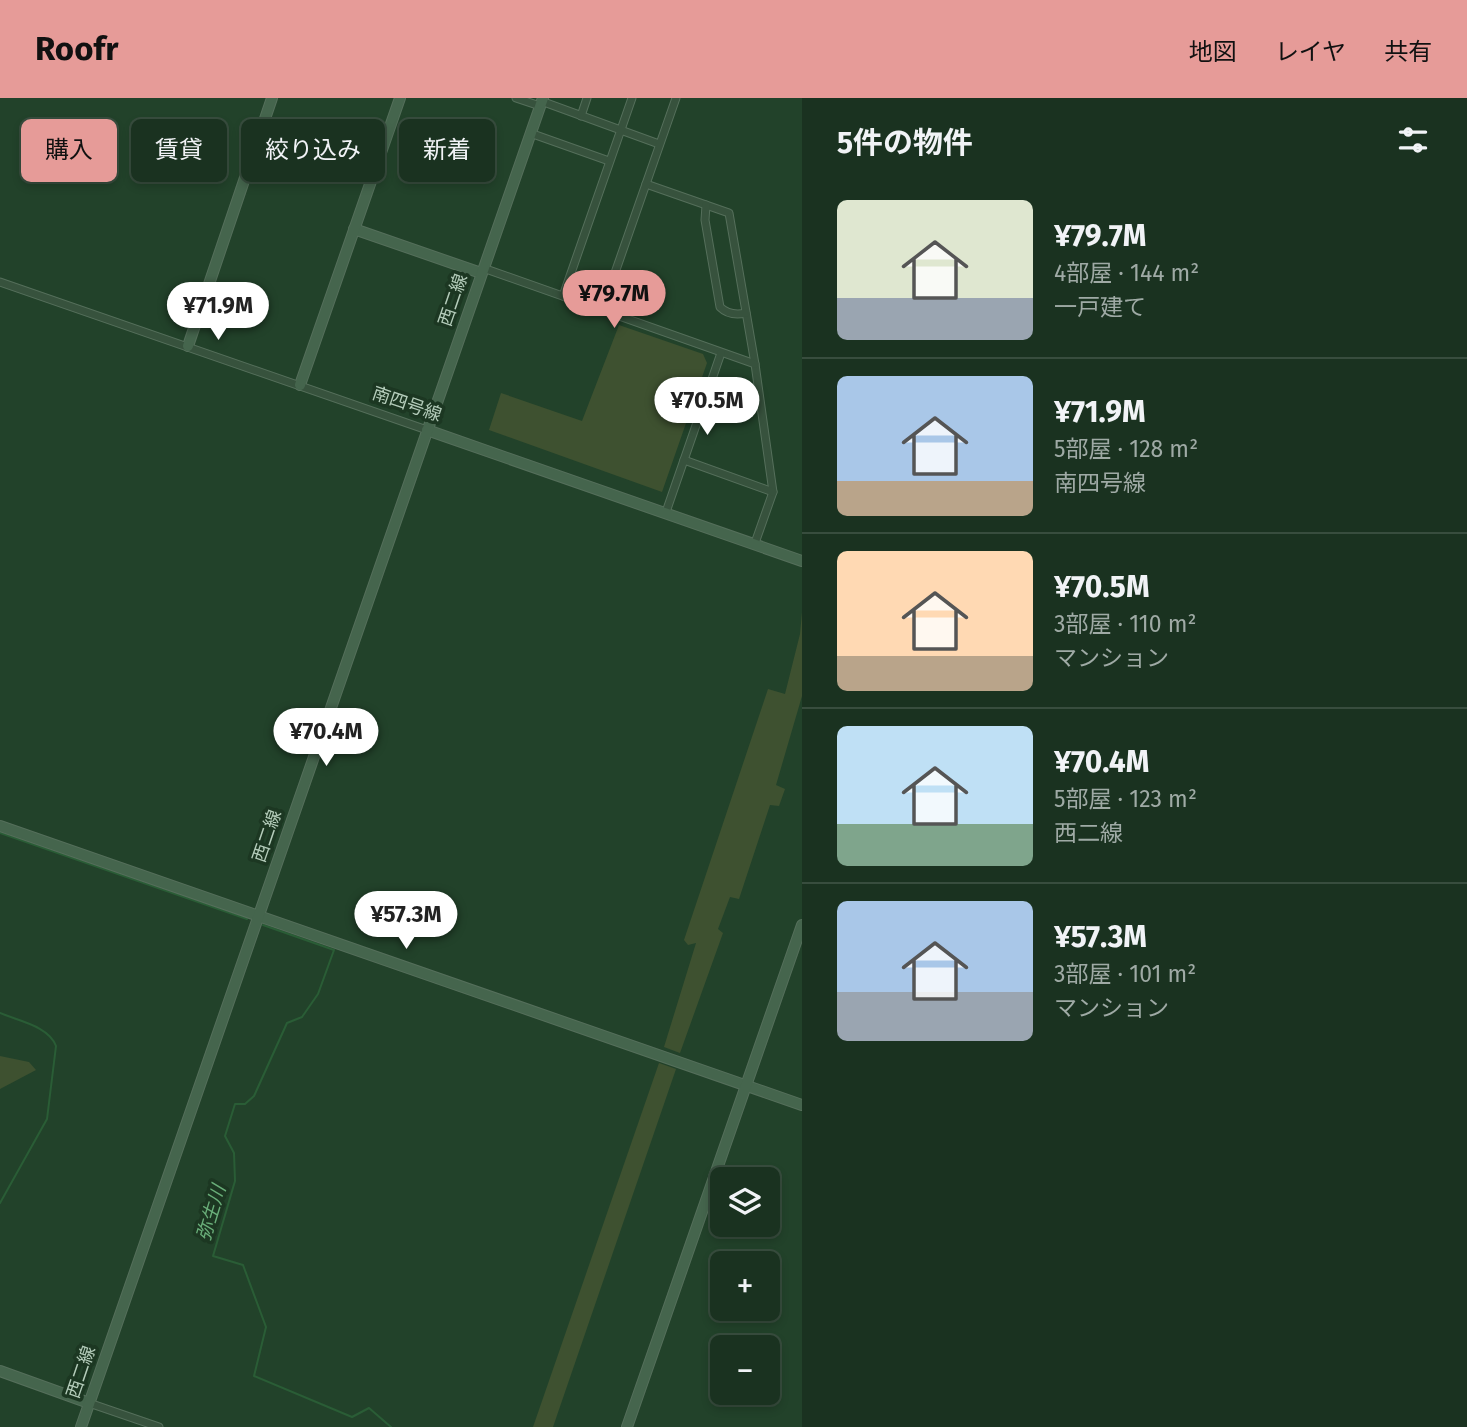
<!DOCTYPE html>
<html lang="ja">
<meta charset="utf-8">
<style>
body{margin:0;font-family:"Fira Sans","Noto Sans JP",sans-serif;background:#273e2d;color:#f1f3f6;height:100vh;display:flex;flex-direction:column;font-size:26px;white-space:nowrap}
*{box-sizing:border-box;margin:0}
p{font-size:23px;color:#9faaa5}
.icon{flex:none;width:38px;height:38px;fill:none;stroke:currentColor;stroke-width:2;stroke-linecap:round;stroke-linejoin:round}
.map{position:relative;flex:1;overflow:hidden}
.drawer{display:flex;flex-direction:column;background:#1a3220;width:665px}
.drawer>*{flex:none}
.hud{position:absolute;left:21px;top:21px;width:665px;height:63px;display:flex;gap:14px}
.tools{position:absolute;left:710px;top:1069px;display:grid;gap:14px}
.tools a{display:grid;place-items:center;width:70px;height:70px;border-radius:10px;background:#1a3220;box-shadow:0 4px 10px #0003,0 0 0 2px #384d3e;font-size:35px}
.price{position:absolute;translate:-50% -60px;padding:0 16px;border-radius:24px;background:#fff;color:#222;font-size:23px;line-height:46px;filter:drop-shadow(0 2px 4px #0008)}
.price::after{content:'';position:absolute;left:50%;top:42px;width:21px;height:16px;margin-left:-10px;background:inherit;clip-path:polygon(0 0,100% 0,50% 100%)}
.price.on{background:#e69b98;color:#111}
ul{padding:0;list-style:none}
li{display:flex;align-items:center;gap:21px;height:175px;padding:0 35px}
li+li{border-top:2px solid #384d3e}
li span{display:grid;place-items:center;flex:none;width:196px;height:140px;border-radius:10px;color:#555}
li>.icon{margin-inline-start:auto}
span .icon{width:84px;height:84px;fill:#fffc;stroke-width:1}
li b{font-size:30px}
h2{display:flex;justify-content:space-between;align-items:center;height:84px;padding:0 35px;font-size:30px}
.pill{padding:0 24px;border-radius:10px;background:#1a3220;box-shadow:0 4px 10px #0003,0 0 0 2px #384d3e;font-size:24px;line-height:63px}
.pill.on{background:#e69b98;color:#111}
header{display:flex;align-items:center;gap:42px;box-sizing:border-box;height:98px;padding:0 35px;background:#e69b98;color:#111}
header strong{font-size:33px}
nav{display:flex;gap:38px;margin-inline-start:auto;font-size:24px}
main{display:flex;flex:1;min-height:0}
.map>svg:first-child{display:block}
</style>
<header>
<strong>Roofr</strong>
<nav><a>地図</a><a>レイヤ</a><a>共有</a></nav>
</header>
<main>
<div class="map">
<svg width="802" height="1329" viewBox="0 0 802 1329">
<rect width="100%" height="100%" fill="#22422a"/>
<g fill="#3e5130">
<path d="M 619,227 L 703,256 L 707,265 L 662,394 L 489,332 L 501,295 L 582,323 Z"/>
<path d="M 802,514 L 802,598 L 776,687 L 785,691 L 779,708 L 770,707 L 739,801 L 730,799 L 718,831 L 723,835 L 680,955 L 664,949 L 696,845 L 688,847 L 684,842 L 768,591 L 785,596 L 800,536 Z"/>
<path d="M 0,958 L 29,964 L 36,972 L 0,991 Z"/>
<path d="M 659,965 L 676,971 L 553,1329 L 533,1329 Z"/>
</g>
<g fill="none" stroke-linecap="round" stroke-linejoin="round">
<g stroke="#2a5d36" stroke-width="2">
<path d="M 0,735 L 247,821"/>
<path d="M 263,827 L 334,852 L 318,896 L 302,919 L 287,925 L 254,998 L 245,1006 L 235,1006 L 225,1038 L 234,1055 L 235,1083 L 213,1158 L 243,1167 L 266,1229 L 254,1278 L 352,1319 L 369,1310 L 391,1329"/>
<path d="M 0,915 C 18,923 49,928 56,948 L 47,1021 L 0,1105"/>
</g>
<g stroke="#556f5b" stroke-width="9">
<g id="street">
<path d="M 516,0 L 540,8"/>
<path d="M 541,3 L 659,46"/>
<path d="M 581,18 L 587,0"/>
<path d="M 530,35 L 609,63"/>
<path d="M 646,86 L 729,115 L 755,266 L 773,394 L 755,445"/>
<path d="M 706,107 L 705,122 L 720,209 C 727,216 737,217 746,215"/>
<path d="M 483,170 L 755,266"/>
<path d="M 0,184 L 427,332"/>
<path d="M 563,198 L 632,0"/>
<path d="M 602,212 L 676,0"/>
<path d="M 684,362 L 773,394"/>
<path d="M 666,414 L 721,255"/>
<path d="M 89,1305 L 159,1329"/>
</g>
</g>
<g stroke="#556f5b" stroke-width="12">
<g id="secondary">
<path d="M 354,131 L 481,175"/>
<path d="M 188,248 L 272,0"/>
<path d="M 300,287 L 400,0"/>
<path d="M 427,332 L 802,463"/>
<path d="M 0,728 L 802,1007"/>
<path d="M 0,1273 L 89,1305"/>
<path d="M 81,1329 L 543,0"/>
<path d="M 627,1329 L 802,827"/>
</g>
</g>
<use href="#street" stroke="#37523d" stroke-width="7"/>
<use href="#secondary" stroke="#45654d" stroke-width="10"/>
</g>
<g text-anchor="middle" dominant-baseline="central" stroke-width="7" stroke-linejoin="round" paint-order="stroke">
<g font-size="18" fill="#b4ccba" stroke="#1c3722">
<text transform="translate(453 202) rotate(-71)">西二線</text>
<text transform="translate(407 306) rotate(19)">南四号線</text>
<text transform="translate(267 738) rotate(-71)">西二線</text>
<text transform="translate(81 1274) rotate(-71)">西二線</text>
</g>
<g font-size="19" font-style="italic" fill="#69ae79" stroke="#1c3722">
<text transform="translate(211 1115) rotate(-73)">弥生川</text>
</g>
</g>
</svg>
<div class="tools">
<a><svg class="icon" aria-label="layers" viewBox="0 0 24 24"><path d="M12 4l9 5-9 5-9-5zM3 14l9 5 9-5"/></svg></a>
<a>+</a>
<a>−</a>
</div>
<b class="price on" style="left:614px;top:232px">¥79.7M</b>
<b class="price" style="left:218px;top:244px">¥71.9M</b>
<b class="price" style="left:707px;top:339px">¥70.5M</b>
<b class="price" style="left:326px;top:670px">¥70.4M</b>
<b class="price" style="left:406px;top:853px">¥57.3M</b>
<div class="hud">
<a class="pill on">購入</a>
<a class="pill">賃貸</a>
<a class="pill">絞り込み</a>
<a class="pill">新着</a>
</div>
</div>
<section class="drawer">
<h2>5件の物件<svg class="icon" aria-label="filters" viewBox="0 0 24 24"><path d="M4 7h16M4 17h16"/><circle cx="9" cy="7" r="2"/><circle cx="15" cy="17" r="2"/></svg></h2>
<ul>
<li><span style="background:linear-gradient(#dfe7d0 70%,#9aa5b1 0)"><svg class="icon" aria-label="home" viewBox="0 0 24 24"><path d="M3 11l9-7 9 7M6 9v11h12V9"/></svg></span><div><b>¥79.7M</b><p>4部屋 · 144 m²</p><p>一戸建て</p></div></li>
<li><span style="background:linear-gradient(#a9c7e8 75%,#b9a48a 0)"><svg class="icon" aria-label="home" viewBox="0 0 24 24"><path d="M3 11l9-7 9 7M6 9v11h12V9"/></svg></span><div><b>¥71.9M</b><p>5部屋 · 128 m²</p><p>南四号線</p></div></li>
<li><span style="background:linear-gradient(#ffd9b3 75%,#b9a48a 0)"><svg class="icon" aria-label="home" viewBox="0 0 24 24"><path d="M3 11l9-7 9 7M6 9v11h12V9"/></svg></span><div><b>¥70.5M</b><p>3部屋 · 110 m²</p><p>マンション</p></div></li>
<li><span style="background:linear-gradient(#bfe0f5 70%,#7fa58c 0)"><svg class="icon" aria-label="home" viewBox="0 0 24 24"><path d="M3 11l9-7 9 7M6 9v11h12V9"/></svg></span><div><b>¥70.4M</b><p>5部屋 · 123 m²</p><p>西二線</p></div></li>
<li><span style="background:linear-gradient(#a9c7e8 65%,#9aa5b1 0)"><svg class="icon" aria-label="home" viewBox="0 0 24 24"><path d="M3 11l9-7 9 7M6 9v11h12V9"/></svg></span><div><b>¥57.3M</b><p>3部屋 · 101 m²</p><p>マンション</p></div></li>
</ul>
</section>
</main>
